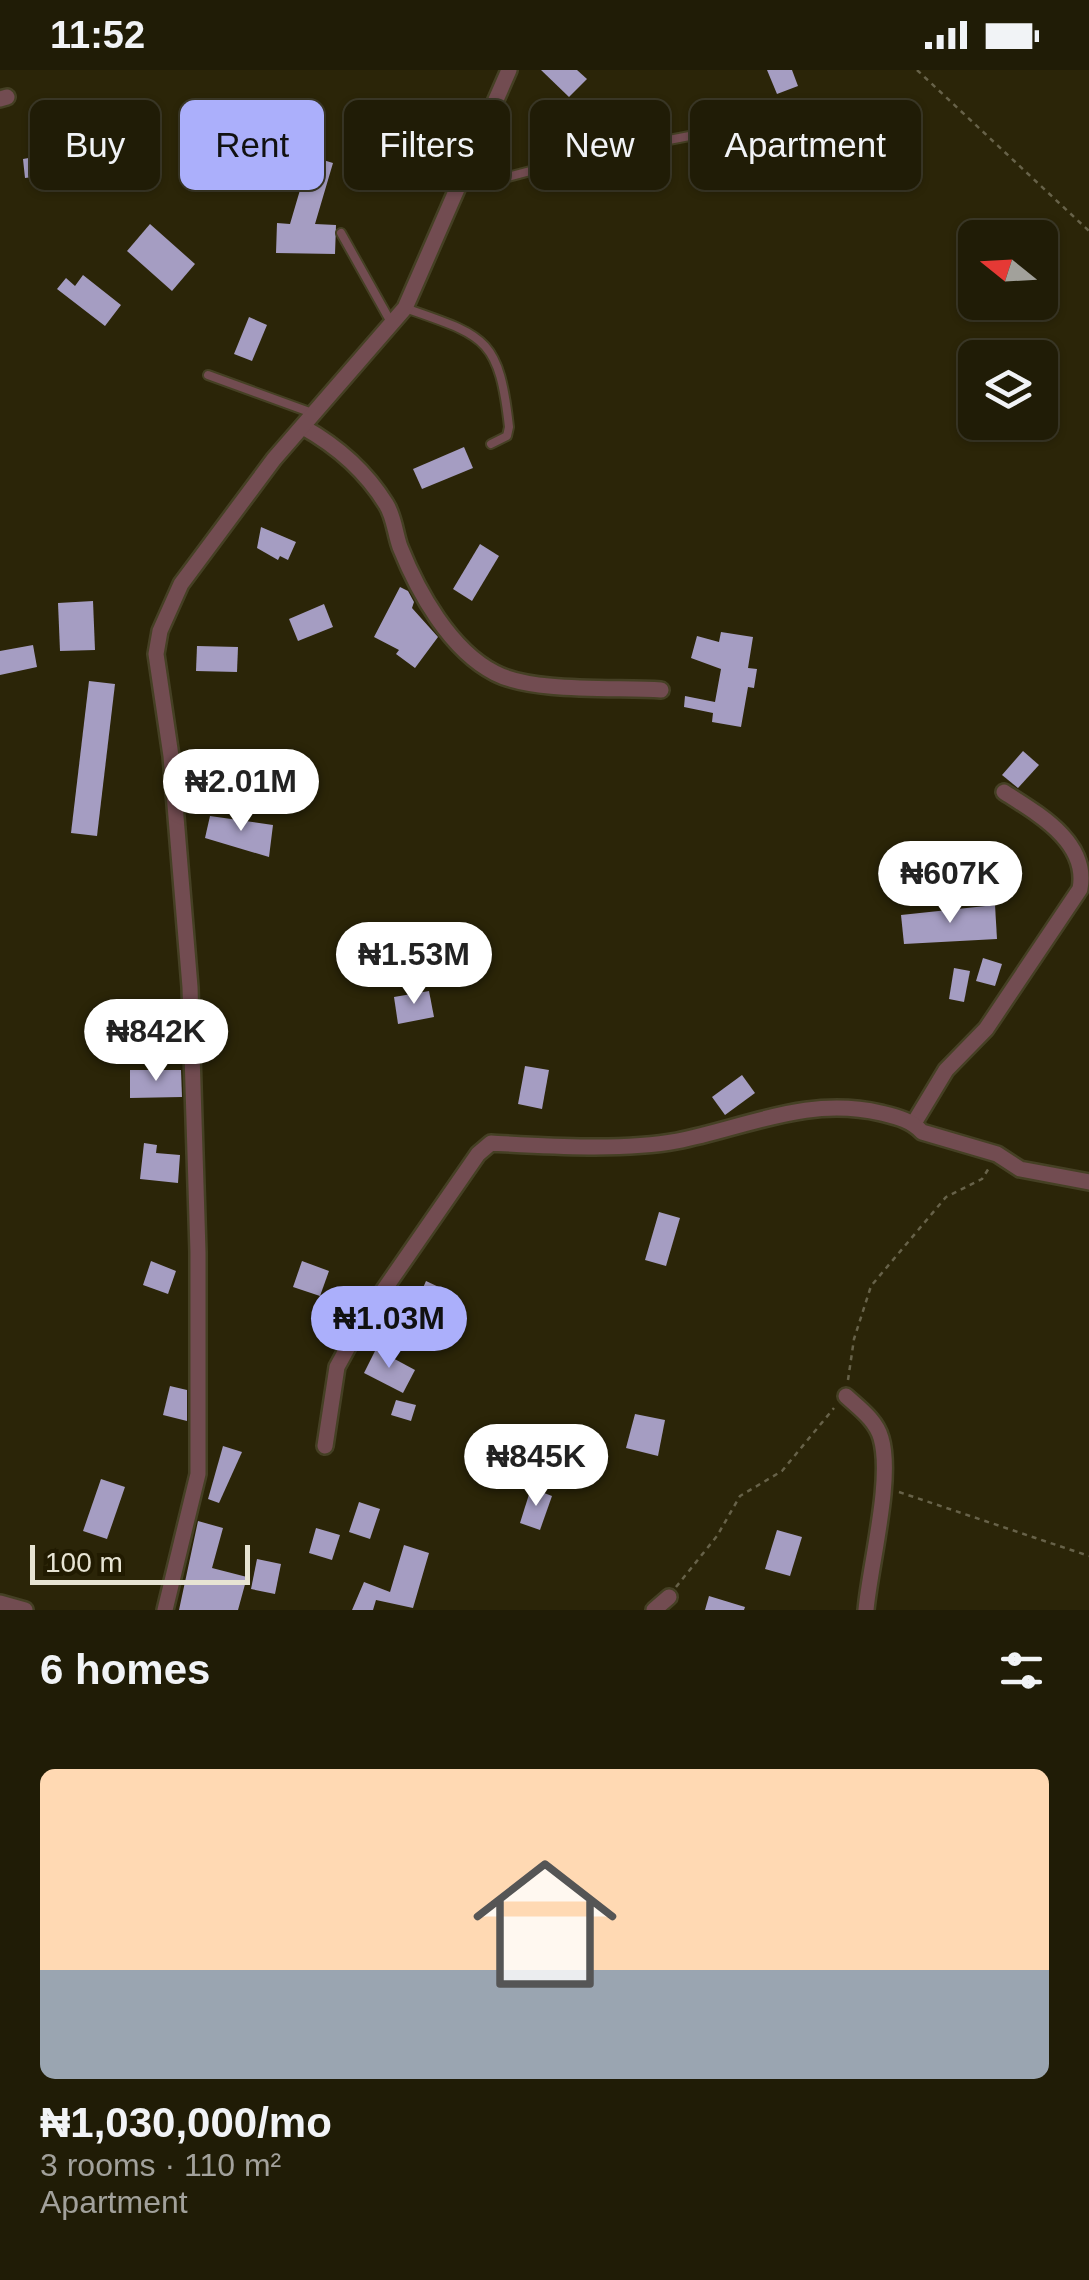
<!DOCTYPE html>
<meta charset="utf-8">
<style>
body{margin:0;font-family:Helvetica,sans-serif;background:#2d2914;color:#f1f3f6;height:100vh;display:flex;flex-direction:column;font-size:38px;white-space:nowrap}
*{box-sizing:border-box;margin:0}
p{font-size:32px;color:#a2a19b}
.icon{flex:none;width:55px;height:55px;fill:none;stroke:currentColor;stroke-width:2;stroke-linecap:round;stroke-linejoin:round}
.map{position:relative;height:1540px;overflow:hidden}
.details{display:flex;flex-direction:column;background:#201c06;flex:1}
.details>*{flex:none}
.hud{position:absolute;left:30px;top:30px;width:1030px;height:90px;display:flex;gap:20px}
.needle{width:65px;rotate:288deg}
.buttons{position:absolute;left:958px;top:150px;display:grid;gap:20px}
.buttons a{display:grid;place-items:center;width:100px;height:100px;border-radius:15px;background:#201c06;box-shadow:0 2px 8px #0004,0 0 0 2px #3d3a28;font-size:50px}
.scale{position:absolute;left:30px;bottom:25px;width:220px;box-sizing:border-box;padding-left:10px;border:5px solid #e7e4d3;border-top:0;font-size:28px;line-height:35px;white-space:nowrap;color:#e7e4d3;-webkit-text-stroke:8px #211b01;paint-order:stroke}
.price{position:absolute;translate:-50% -85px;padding:0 22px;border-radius:35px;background:#fff;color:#222;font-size:32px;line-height:65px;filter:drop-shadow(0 2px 5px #0008)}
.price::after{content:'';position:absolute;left:50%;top:60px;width:30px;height:22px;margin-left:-15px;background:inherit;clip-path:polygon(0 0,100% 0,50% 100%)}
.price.active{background:#abaffb;color:#111}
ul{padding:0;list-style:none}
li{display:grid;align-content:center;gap:20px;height:530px;padding:0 40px}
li+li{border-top:2px solid #3d3a28}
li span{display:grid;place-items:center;height:310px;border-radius:15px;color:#555}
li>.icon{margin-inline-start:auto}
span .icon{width:180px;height:180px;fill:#fffc;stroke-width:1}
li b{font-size:42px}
h2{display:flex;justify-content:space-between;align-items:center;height:120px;padding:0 40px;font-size:42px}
.pill{padding:0 35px;border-radius:15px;background:#201c06;box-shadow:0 2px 8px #0004,0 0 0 2px #3d3a28;font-size:35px;line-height:90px}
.pill.active{background:#abaffb;color:#111}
.status{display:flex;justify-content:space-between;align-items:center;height:70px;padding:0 50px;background:#201c06;direction:ltr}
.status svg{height:28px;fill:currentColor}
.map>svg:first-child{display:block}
</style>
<div class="status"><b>11:52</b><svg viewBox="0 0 49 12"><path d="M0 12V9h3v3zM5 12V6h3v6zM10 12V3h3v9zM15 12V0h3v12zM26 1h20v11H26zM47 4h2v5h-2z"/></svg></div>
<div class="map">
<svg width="1089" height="1540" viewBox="0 0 1089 1540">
<rect width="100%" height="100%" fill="#2b2508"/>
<g fill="#a59dc2">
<path d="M 541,0 L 577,0 L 587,9 L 569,27 Z"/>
<path d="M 767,0 L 792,0 L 798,16 L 777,24 Z"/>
<path d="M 407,68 L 454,81 L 447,107 L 400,94 Z"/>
<path d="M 44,71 L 45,78 L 79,73 L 82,101 L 25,108 L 23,89 L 34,87 L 32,72 Z"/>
<path d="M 310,86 L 333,93 L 315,154 L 336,155 L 335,184 L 276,183 L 277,153 L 290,154 Z"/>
<path d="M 150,154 L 195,194 L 172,221 L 127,181 Z"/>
<path d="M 83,205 L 121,235 L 105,256 L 57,219 L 66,208 L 75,216 Z"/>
<path d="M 249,247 L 267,255 L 252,291 L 234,284 Z"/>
<path d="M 464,377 L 473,398 L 422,419 L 413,399 Z"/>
<path d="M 261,457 L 296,472 L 288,490 L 280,486 L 278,490 L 257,478 Z"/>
<path d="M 480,474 L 499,486 L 472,531 L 453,519 Z"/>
<path d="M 400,517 L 408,521 L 414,532 L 412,538 L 438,567 L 415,598 L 396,584 L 399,580 L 374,567 Z"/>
<path d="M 93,531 L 95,580 L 60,581 L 58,533 Z"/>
<path d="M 324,534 L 333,557 L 298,571 L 289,549 Z"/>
<path d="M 721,562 L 753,567 L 748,598 L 757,599 L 754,618 L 748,617 L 741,657 L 712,652 L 713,643 L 684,637 L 685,626 L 715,632 L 721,599 L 691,588 L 697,566 L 719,572 Z"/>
<path d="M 33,575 L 37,597 L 0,605 L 0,581 Z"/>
<path d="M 197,576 L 238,577 L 237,602 L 196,601 Z"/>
<path d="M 89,611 L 115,614 L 97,766 L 71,763 Z"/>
<path d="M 1023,681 L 1039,695 L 1018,718 L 1002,705 Z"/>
<path d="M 210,746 L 273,755 L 269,787 L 205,768 Z"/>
<path d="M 995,835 L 997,869 L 904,874 L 901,845 Z"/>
<path d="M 983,888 L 1002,894 L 995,916 L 976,911 Z"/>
<path d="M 954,898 L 970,901 L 964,932 L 949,929 Z"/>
<path d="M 429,921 L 434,947 L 398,954 L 394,927 Z"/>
<path d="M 171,947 L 180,949 L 181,986 L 164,981 Z"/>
<path d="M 525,996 L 549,1000 L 542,1039 L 518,1034 Z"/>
<path d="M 130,1000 L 181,1000 L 182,1027 L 130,1028 Z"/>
<path d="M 742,1005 L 755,1023 L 725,1045 L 712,1027 Z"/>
<path d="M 144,1073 L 157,1075 L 156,1083 L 180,1085 L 178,1113 L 140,1109 Z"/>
<path d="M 659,1142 L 680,1148 L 666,1196 L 645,1190 Z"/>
<path d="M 151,1191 L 176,1201 L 168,1224 L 143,1215 Z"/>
<path d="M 302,1191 L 329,1201 L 320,1226 L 293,1217 Z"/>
<path d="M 426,1211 L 443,1219 L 438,1232 L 445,1236 L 432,1266 L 397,1251 L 405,1230 L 416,1234 Z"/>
<path d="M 376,1279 L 415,1300 L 403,1323 L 364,1303 Z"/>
<path d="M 170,1316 L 187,1320 L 187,1351 L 163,1345 Z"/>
<path d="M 396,1330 L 416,1335 L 411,1351 L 391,1345 Z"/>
<path d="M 635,1344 L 665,1350 L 658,1386 L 626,1378 Z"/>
<path d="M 223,1376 L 242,1382 L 219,1433 L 208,1429 Z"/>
<path d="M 101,1409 L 125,1417 L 107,1469 L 83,1461 Z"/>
<path d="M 531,1418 L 552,1426 L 540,1460 L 520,1453 Z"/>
<path d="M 359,1432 L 380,1439 L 370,1469 L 349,1462 Z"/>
<path d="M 198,1451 L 223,1458 L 212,1498 L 247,1507 L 238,1540 L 179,1540 Z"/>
<path d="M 316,1458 L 340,1465 L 332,1490 L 309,1483 Z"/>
<path d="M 777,1460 L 802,1467 L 790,1506 L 765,1499 Z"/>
<path d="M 404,1475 L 429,1483 L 413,1538 L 376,1530 L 373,1540 L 352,1540 L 364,1512 L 390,1522 Z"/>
<path d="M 257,1489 L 281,1494 L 275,1524 L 251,1519 Z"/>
<path d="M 709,1526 L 745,1537 L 744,1540 L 705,1540 Z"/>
</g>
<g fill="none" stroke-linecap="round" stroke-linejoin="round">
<g stroke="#454024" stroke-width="12">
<g id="lane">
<path d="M 466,105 L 489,112 L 591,85 L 783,48 L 813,57"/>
<path d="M 341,163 L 392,254"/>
<path d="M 405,238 C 485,266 499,267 509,357 L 507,366 L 491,374"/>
<path d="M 208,305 L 315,344"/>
</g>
</g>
<g stroke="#454024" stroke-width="20">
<g id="street">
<path d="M 0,29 L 7,27"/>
<path d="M 303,357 C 337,376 365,400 386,434 C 394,446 395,463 400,477 C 418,522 450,580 495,603 C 533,623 617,617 661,620"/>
<path d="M 914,1053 L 946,1000 L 986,959 L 1080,819 C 1089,772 1038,744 1004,722"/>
<path d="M 846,1326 C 859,1338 876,1350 881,1368 C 893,1409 870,1495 866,1540"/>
<path d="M 325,1376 L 337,1297 L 361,1253 L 478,1084 L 491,1073 C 545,1076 624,1081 677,1071 C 748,1057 807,1026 881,1043 C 897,1047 911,1050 922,1062 L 997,1084 L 1020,1099 L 1089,1112"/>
<path d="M 0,1533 L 25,1540"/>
<path d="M 165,1540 L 198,1404 L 198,1182 L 190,917 L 171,686 L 156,584 L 160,561 L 181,514 L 274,389 L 405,238 L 509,0"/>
<path d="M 654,1540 L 669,1527"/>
</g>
</g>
<g stroke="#676249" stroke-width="2.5" stroke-dasharray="5 5" stroke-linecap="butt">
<path d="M 917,0 L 1089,161"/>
<path d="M 848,1310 L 854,1269 L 871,1216 L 946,1127 L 982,1109 L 989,1098"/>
<path d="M 899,1422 L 1089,1486"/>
<path d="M 676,1517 L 717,1466 L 740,1426 L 782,1401 L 834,1338"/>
</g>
<use href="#lane" stroke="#724c51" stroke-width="8"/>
<use href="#street" stroke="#724c51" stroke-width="15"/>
</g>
</svg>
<div class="buttons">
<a><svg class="needle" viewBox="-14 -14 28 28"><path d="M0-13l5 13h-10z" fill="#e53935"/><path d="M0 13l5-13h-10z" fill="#a2a19b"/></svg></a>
<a><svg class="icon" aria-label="layers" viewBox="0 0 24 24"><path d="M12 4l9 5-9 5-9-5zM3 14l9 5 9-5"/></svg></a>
</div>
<div class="scale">100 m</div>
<b class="price" style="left:241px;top:764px">₦2.01M</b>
<b class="price" style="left:950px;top:856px">₦607K</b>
<b class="price" style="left:414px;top:937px">₦1.53M</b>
<b class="price" style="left:156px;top:1014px">₦842K</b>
<b class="price active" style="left:389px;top:1301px">₦1.03M</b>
<b class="price" style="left:536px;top:1439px">₦845K</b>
<div class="hud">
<a class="pill">Buy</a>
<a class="pill active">Rent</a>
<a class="pill">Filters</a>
<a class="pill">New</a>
<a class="pill">Apartment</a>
</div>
</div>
<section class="details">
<h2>6 homes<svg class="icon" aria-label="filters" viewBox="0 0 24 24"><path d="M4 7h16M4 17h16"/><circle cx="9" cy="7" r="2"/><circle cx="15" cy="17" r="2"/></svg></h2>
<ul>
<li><span style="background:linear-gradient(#ffd9b3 65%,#9aa5b1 0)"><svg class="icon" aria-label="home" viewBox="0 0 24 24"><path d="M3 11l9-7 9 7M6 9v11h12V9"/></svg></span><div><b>₦1,030,000/mo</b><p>3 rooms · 110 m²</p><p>Apartment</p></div></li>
</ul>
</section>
